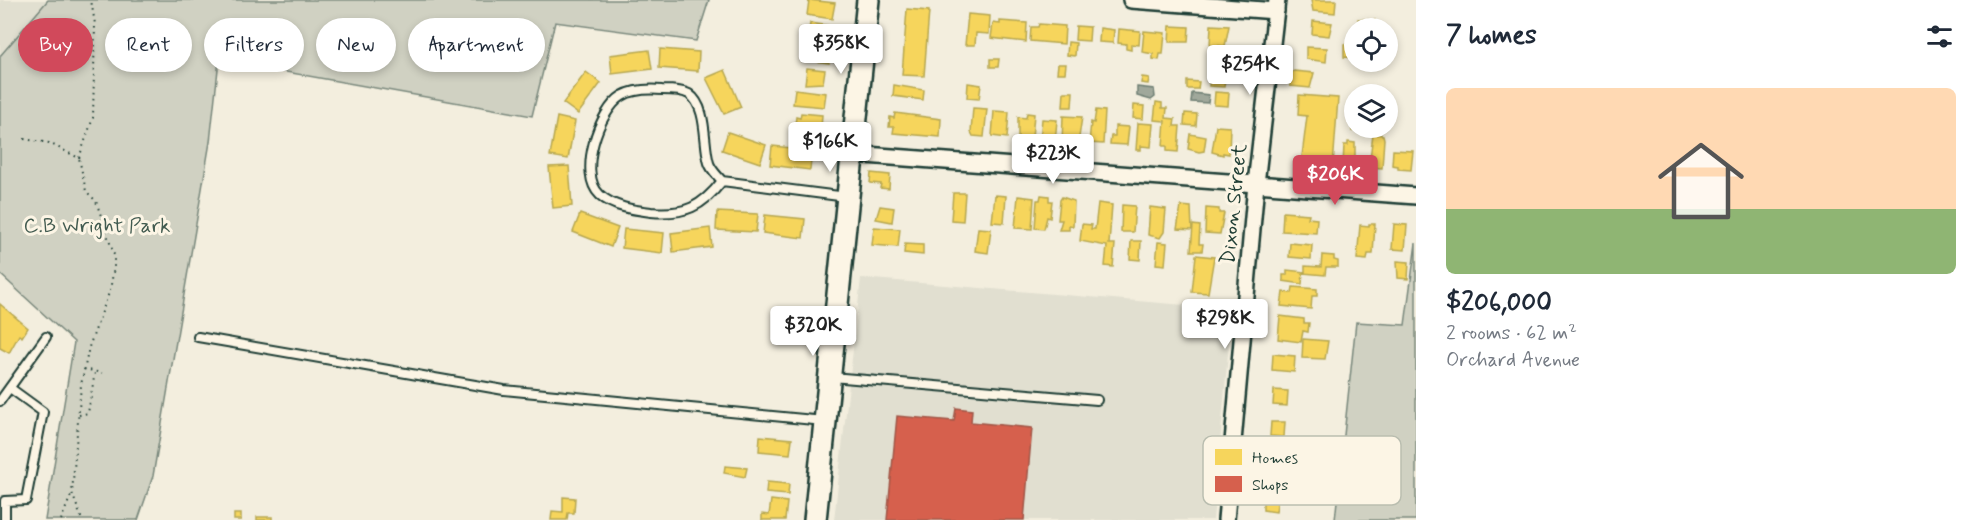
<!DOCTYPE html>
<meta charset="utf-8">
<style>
body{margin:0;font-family:Mynerve,sans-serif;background:#f2f2f3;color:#1f2937;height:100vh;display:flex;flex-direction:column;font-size:22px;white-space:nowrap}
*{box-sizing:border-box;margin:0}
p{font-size:20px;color:#747a83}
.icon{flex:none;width:33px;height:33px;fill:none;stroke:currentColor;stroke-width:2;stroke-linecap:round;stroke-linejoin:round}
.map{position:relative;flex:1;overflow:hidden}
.side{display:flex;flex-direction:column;background:#fff;width:570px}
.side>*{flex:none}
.guide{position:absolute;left:18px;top:18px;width:570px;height:54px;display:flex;gap:12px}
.tools{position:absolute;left:1344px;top:18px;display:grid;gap:12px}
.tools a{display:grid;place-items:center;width:54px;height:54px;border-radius:50%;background:#fff;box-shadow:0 3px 9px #0003;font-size:30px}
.price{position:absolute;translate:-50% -51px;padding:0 14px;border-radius:6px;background:#fff;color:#222;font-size:20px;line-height:39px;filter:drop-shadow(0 2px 3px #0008)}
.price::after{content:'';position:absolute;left:50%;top:36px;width:18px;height:14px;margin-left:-9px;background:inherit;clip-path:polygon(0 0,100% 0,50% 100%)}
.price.on{background:#d1495b;color:#fff}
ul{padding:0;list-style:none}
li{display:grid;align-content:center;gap:12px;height:318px;padding:0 30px}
li span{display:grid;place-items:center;height:186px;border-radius:9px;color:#555}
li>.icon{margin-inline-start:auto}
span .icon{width:108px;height:108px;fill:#fffc;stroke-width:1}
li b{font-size:26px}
h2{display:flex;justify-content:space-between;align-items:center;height:72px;padding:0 30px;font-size:26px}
.chip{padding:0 21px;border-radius:27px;background:#fff;box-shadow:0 3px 9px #0003;font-size:21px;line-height:54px}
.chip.on{background:#d1495b;color:#fff}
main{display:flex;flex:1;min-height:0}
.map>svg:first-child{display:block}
</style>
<main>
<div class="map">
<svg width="1416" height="520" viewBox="0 0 1416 520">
<rect width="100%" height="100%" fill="#f3eede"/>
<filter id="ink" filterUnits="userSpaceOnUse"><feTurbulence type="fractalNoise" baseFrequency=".0167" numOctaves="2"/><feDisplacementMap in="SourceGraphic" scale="12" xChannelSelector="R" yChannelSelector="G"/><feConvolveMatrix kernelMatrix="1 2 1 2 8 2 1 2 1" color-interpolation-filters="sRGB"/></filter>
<g filter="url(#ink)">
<g fill="#e1dfd0">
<path d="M 0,0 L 48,0 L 0,56 Z"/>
<path d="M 861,278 L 1232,309 L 1213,520 L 834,520 Z"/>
</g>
<g fill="#d0d1c2" stroke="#78877b" stroke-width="1.5">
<path d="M 48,0 L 709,0 L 696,41 L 555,22 L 532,116 L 219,60 L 210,142 L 153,476 L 138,520 L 45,520 L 74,342 L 0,274 L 0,56 Z"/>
<path d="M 1416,243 L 1416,520 L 1335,520 L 1356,322 L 1405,325 Z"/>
</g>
<g fill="#a0a89b" stroke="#6c7d72" stroke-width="1.5">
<path d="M 1137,87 L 1154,89 L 1155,97 L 1151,100 L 1137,96 Z"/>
<path d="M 1192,93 L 1209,95 L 1208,103 L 1191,102 Z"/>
</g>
<g fill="#f6d55c" stroke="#b6a750" stroke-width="1.5">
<path d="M 809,0 L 835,3 L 832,19 L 807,15 Z"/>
<path d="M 1311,0 L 1336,0 L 1335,13 L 1313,11 Z"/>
<path d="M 907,9 L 929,11 L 924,76 L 902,75 Z"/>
<path d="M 968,14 L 990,16 L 989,34 L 976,33 L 975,45 L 965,45 Z"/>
<path d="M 1358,19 L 1375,20 L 1375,28 L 1358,28 Z"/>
<path d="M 1000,21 L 1027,23 L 1026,42 L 991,38 L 993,23 L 1000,24 Z"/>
<path d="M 1313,21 L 1332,23 L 1329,36 L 1312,34 Z"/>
<path d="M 810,23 L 830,26 L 829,35 L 833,35 L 832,42 L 808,38 Z"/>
<path d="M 1039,24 L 1065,26 L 1064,44 L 1030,41 L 1031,27 L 1038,27 Z"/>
<path d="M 1211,25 L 1229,26 L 1225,46 L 1210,45 Z"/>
<path d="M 1076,26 L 1090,27 L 1089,41 L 1075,40 Z"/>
<path d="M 1170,26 L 1189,27 L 1188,42 L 1169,42 Z"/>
<path d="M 1100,28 L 1114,30 L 1113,43 L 1099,42 Z"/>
<path d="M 1119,29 L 1140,31 L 1139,45 L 1131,44 L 1131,50 L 1126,49 L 1126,44 L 1118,43 Z"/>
<path d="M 1144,31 L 1165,33 L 1163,54 L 1160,54 L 1159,60 L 1153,59 L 1153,54 L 1142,52 Z"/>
<path d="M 1068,42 L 1076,43 L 1075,56 L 1067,55 Z"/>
<path d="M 1344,44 L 1354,45 L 1354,58 L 1344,57 Z"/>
<path d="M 809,45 L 827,48 L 829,63 L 807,60 Z"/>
<path d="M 1306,47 L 1327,48 L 1326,62 L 1306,59 Z"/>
<path d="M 660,49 L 699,52 L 698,71 L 659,68 Z"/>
<path d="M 649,50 L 652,69 L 612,74 L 610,55 Z"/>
<path d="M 1212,53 L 1227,54 L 1226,69 L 1212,68 Z"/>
<path d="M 990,59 L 999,59 L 998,67 L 990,67 Z"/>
<path d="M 1058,64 L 1066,64 L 1065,73 L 1057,73 Z"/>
<path d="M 807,68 L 825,70 L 823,83 L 805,84 Z"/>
<path d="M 725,70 L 741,107 L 724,114 L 706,78 Z"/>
<path d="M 1294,71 L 1314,73 L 1310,88 L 1290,86 L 1291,73 Z"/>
<path d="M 586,72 L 601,83 L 578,114 L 563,103 Z"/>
<path d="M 1210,72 L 1226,74 L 1224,87 L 1209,86 Z"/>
<path d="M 1142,77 L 1149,78 L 1148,84 L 1141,83 Z"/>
<path d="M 1187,81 L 1199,82 L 1198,89 L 1187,89 Z"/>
<path d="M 968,83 L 981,85 L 979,99 L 967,98 Z"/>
<path d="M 894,85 L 924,90 L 923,100 L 893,96 Z"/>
<path d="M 795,89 L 826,93 L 824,107 L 793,104 Z"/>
<path d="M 1064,92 L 1073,92 L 1072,107 L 1063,107 Z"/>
<path d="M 1215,92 L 1229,93 L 1228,106 L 1214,105 Z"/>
<path d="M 1299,95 L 1338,98 L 1333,166 L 1301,164 L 1307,116 L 1298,115 Z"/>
<path d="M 1156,102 L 1162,103 L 1162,108 L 1167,108 L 1166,118 L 1175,119 L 1174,126 L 1180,126 L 1178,152 L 1167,151 L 1167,146 L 1163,146 L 1165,121 L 1154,120 Z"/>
<path d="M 1134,105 L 1144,106 L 1143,119 L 1133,118 Z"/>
<path d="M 973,108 L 987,109 L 984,137 L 973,136 L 971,132 Z"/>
<path d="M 1096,110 L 1105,111 L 1103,144 L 1089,143 L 1091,122 L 1094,123 Z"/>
<path d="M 994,111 L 1009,112 L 1007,138 L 992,136 Z"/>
<path d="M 801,113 L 822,115 L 821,129 L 795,125 L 796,117 L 800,118 Z"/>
<path d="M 895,113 L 941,119 L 940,137 L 893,133 L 894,127 L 889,127 L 890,117 L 894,118 Z"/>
<path d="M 1027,113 L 1034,114 L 1032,138 L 1030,142 L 1018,141 L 1018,117 L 1026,118 Z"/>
<path d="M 1185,113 L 1197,114 L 1196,126 L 1184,125 Z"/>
<path d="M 1353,113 L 1354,128 L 1364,128 L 1364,132 L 1352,131 Z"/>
<path d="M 1063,116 L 1082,117 L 1078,144 L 1062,143 Z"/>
<path d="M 557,117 L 575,121 L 568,159 L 550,156 Z"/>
<path d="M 1042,119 L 1057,120 L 1055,142 L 1040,141 Z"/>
<path d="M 1138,123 L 1153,124 L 1151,147 L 1141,146 L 1141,150 L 1136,150 Z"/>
<path d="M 1115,126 L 1129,127 L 1127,145 L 1110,144 L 1111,136 L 1115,136 Z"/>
<path d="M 1216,126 L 1230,127 L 1229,154 L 1223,153 L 1223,155 L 1212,152 Z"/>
<path d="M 728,132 L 766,145 L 760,163 L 722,150 Z"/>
<path d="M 1190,134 L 1206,137 L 1204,151 L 1199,152 L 1188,149 Z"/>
<path d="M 1373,134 L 1383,135 L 1384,139 L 1382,168 L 1369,167 Z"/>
<path d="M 1348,142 L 1355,143 L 1355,166 L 1343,165 L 1344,145 L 1348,145 Z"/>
<path d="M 772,146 L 812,150 L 810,170 L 770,165 Z"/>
<path d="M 1393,150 L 1413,151 L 1411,170 L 1398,169 L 1398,166 L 1392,165 Z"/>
<path d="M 569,166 L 572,206 L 553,208 L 549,167 Z"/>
<path d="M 871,173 L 890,175 L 889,189 L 880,188 L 881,184 L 870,183 Z"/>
<path d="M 953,193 L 965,193 L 963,221 L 951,220 Z"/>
<path d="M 995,195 L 1006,196 L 1004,223 L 992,222 Z"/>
<path d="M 1041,195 L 1049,196 L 1049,201 L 1052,201 L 1050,218 L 1047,217 L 1044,229 L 1035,228 L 1037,200 L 1040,200 Z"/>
<path d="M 1018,196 L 1034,198 L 1032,229 L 1015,228 Z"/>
<path d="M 1062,197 L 1074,201 L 1073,226 L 1069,225 L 1069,230 L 1059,230 L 1062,220 L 1058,220 L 1060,200 Z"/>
<path d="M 1098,203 L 1112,205 L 1109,244 L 1115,244 L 1113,267 L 1105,266 L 1107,246 L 1080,241 L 1082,224 L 1092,225 L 1091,229 L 1095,229 Z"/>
<path d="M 1122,205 L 1135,206 L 1133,232 L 1121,232 Z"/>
<path d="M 880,206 L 894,208 L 892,222 L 876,219 Z"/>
<path d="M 1181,206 L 1191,207 L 1192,230 L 1177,229 Z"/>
<path d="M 1150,207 L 1166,209 L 1164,232 L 1160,238 L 1148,235 Z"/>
<path d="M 1206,208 L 1219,209 L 1219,213 L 1224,213 L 1220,234 L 1205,233 Z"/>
<path d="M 717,212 L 758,214 L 756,232 L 716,230 Z"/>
<path d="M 1283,212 L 1309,214 L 1308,218 L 1317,219 L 1316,233 L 1282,231 Z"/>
<path d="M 580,214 L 618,228 L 611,247 L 573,232 Z"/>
<path d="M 765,215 L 805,219 L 803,238 L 763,233 Z"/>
<path d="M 1369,224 L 1375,224 L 1373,254 L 1368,254 L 1367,260 L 1357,259 L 1360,225 L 1369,226 Z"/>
<path d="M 1394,224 L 1407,225 L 1405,250 L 1392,249 Z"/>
<path d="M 1193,225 L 1200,226 L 1199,244 L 1203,244 L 1202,251 L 1191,251 Z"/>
<path d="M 874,227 L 900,229 L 898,247 L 872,245 Z"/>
<path d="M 710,228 L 712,247 L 673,252 L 671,233 Z"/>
<path d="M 978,228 L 991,229 L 988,253 L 975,251 Z"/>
<path d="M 624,229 L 664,233 L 662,253 L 622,248 Z"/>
<path d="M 1131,241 L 1141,241 L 1140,260 L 1130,259 Z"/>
<path d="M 1158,242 L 1167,243 L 1165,265 L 1156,264 Z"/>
<path d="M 1290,243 L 1312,245 L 1311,259 L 1289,257 Z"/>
<path d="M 905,244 L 923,245 L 923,255 L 904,253 Z"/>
<path d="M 1196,255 L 1214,257 L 1208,293 L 1192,292 Z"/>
<path d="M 1322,255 L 1334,256 L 1334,260 L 1338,261 L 1338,267 L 1326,267 L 1325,275 L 1303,273 L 1302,284 L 1283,281 L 1283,275 L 1287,275 L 1287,270 L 1305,272 L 1305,266 L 1321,267 Z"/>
<path d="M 1397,261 L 1409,262 L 1408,279 L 1398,278 Z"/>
<path d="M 1293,287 L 1317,289 L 1317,296 L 1312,296 L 1311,309 L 1281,306 L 1283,292 L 1292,293 Z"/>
<path d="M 0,304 L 28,328 L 22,337 L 19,335 L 9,353 L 0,348 Z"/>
<path d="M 1280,316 L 1304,319 L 1304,323 L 1309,323 L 1308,332 L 1303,331 L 1301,342 L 1278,339 Z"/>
<path d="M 1303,339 L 1328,341 L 1325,359 L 1302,358 Z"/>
<path d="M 1273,354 L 1295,356 L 1294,372 L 1272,370 Z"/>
<path d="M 1274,390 L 1288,391 L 1287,406 L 1273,405 Z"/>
<path d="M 1271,422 L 1285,422 L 1284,437 L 1270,436 Z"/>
<path d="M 760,436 L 792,439 L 790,454 L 759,451 Z"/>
<path d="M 725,466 L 747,468 L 745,477 L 724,473 Z"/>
<path d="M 767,482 L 789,484 L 788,495 L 766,493 Z"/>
<path d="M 1263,488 L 1279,489 L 1276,512 L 1263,510 Z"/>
<path d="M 563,497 L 575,498 L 574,513 L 568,513 L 567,520 L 551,520 L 552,511 L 563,512 Z"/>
<path d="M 771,500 L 787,502 L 785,520 L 762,520 L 762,514 L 769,515 Z"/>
<rect x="234" y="514" width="7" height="6"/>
<rect x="257" y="517" width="15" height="3"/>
</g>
<path fill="#d6604d" stroke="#9f5646" stroke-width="1.5" d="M 956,408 L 972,410 L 971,422 L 1032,428 L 1024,520 L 887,520 L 897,416 L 954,421 Z"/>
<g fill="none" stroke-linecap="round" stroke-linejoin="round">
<g stroke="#1f3d34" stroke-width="12">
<g id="lane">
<path d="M 722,181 C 702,207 685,215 651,212 C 634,210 613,207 600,195 C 577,174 599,110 622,96 C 634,89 649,89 662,90 C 670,90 682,90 689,94 C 708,107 703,144 709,163 C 711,170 718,176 722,181 L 847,197"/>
<path d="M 198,337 L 504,390 L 824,421"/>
<path d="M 832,377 L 1097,400"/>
<path d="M 0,401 L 46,337"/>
<path d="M 5,520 L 5,501 L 26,500 L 43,412 L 10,388"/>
</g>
</g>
<g stroke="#1f3d34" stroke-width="20">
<g id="street">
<path d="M 1131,0 L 1276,11"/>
<path d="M 852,154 L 1416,196"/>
<path d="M 1226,520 L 1256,184 L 1277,0"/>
</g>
</g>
<g stroke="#1f3d34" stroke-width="26">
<path id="secondary" d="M 815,520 L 868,0"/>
</g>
<g stroke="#1f3d34" stroke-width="2" stroke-dasharray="1.5 4.5" stroke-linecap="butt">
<path d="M 24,139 L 49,143 L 79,158 L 86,191 L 96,201 L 114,255 L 114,268 L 110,290 L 89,347 L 81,385 L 72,493 L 82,520"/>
<path d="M 79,158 L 93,118 L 95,24 L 91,0"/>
<path d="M 84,369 L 102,373"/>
<path d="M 79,415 L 88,413 L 95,372"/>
<path d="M 61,520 L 72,493"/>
</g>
<use href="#lane" stroke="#fcf5e5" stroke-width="8"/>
<use href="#street" stroke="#fcf5e5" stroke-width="15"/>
<use href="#secondary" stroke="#fcf5e5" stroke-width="21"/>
</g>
</g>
<g text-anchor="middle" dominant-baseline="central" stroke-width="6" stroke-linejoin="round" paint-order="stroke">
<g font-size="21" fill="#1f3d34" stroke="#fcf5e5">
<text transform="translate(1234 204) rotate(-84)">Dixon Street</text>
</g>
<g font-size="21" fill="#425b50" stroke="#fcf5e5">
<text x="97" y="226">C.B Wright Park</text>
</g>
</g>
<rect x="1203" y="436" width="198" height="69" rx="9" fill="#fcf5e5" stroke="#babeb0" stroke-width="1.5"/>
<rect x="1215" y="449" width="27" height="16" fill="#f6d55c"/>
<rect x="1215" y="476" width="27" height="16" fill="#d6604d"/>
<g font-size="16" fill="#1f3d34">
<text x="1252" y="463">Homes</text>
<text x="1252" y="490">Shops</text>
</g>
</svg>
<div class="tools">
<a><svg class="icon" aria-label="locate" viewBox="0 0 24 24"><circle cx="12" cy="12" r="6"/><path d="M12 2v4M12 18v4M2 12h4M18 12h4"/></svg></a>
<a><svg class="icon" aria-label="layers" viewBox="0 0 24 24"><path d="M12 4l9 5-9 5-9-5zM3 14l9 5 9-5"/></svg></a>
</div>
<b class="price" style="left:841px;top:75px">$358K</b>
<b class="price" style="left:1250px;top:96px">$254K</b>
<b class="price" style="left:830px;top:173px">$166K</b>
<b class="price" style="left:1053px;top:185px">$223K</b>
<b class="price on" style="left:1335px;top:206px">$206K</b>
<b class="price" style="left:1225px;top:350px">$298K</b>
<b class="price" style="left:813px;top:357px">$320K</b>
<div class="guide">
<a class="chip on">Buy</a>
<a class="chip">Rent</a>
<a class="chip">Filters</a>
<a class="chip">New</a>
<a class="chip">Apartment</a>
</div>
</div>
<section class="side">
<h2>7 homes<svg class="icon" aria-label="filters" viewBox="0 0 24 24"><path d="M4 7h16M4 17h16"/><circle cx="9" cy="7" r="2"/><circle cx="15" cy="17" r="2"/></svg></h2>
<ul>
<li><span style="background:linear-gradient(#ffd9b3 65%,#8fb573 0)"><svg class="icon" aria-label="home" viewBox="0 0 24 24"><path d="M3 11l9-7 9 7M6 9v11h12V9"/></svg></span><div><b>$206,000</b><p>2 rooms · 62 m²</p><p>Orchard Avenue</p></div></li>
</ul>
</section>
</main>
